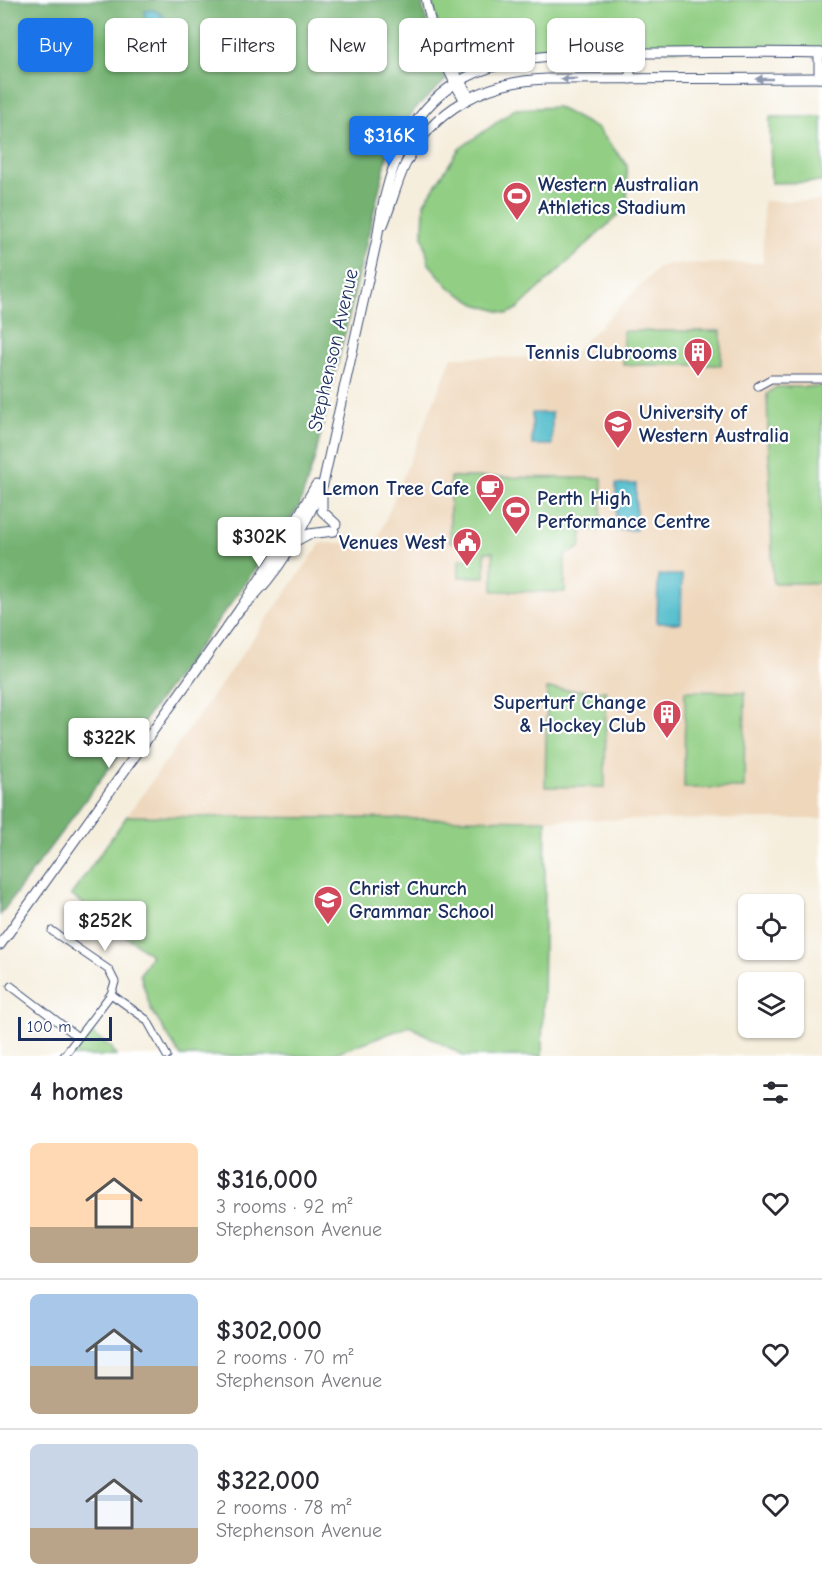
<!DOCTYPE html>
<meta charset="utf-8">
<style>
body{margin:0;font-family:"Comic Neue",sans-serif;background:#f7f7f7;color:#2b2b33;height:100vh;display:flex;flex-direction:column;font-size:22px;white-space:nowrap}
*{box-sizing:border-box;margin:0}
p{font-size:20px;color:#7c7c81}
.icon{flex:none;width:33px;height:33px;fill:none;stroke:currentColor;stroke-width:2;stroke-linecap:round;stroke-linejoin:round}
.map{position:relative;height:1056px;overflow:hidden}
.side{display:flex;flex-direction:column;background:#fff;flex:1}
.side>*{flex:none}
.top-card{position:absolute;left:18px;top:18px;width:786px;height:54px;display:flex;gap:12px}
.tools{position:absolute;left:738px;top:894px;display:grid;gap:12px}
.tools a{display:grid;place-items:center;width:66px;height:66px;border-radius:9px;background:#fff;box-shadow:0 2px 4px #0004;font-size:30px}
.scale{position:absolute;left:18px;bottom:15px;width:94px;box-sizing:border-box;padding-left:6px;border:3px solid #1b2f5e;border-top:0;font-size:16px;line-height:21px;white-space:nowrap;color:#1b2f5e;-webkit-text-stroke:4px #fff;paint-order:stroke}
.price{position:absolute;translate:-50% -51px;padding:0 14px;border-radius:6px;background:#fff;color:#222;font-size:20px;line-height:39px;filter:drop-shadow(0 2px 3px #0008)}
.price::after{content:'';position:absolute;left:50%;top:36px;width:18px;height:14px;margin-left:-9px;background:inherit;clip-path:polygon(0 0,100% 0,50% 100%)}
.price.on{background:#1a73e8;color:#fff}
ul{padding:0;list-style:none}
li{display:flex;align-items:center;gap:18px;height:150px;padding:0 30px}
li+li{border-top:2px solid #e1e1e2}
li span{display:grid;place-items:center;flex:none;width:168px;height:120px;border-radius:9px;color:#555}
li>.icon{margin-inline-start:auto}
span .icon{width:72px;height:72px;fill:#fffc;stroke-width:1}
li b{font-size:26px}
h2{display:flex;justify-content:space-between;align-items:center;height:72px;padding:0 30px;font-size:26px}
.tag{padding:0 21px;border-radius:9px;background:#fff;box-shadow:0 2px 4px #0004;font-size:21px;line-height:54px}
.tag.on{background:#1a73e8;color:#fff}
.map>svg:first-child{display:block}
</style>
<div class="map">
<svg width="822" height="1056" viewBox="0 0 822 1056">
<rect width="100%" height="100%" fill="#fff"/>
<filter id="ink" filterUnits="userSpaceOnUse"><feTurbulence type="fractalNoise" baseFrequency=".0167" numOctaves="2"/><feDisplacementMap in="SourceGraphic" scale="12" xChannelSelector="R" yChannelSelector="G"/><feConvolveMatrix kernelMatrix="1 2 1 2 8 2 1 2 1" color-interpolation-filters="sRGB"/></filter>
<filter id="wash" filterUnits="userSpaceOnUse"><feTurbulence type="fractalNoise" baseFrequency=".008" numOctaves="4" result="noise"/><feDisplacementMap in="SourceGraphic" scale="24" xChannelSelector="R" yChannelSelector="G"/><feGaussianBlur stdDeviation="1.35" result="paint"/><feColorMatrix in="noise" values="0 0 0 0 0 0 0 0 0 0 0 0 0 0 0 0 0 1.4 0 .05"/><feComposite in="paint" operator="in"/></filter>
<g filter="url(#wash)">
<rect width="100%" height="100%" fill="#f5eedd"/>
<path fill="#eed7bb" d="M 763,201 L 822,201 L 822,819 L 546,820 L 542,1056 L 464,1056 L 410,1026 L 327,1056 L 181,1056 L 151,1010 L 140,974 L 151,955 L 71,895 L 321,543 L 376,543 L 452,357 L 568,358 L 658,268 L 667,264 L 763,263 Z"/>
<g fill="#92cf84" stroke="#567f71" stroke-width="1.5">
<path d="M 432,0 L 822,0 L 822,49 L 581,49 L 512,53 L 461,72 L 442,44 Z"/>
<path d="M 557,107 L 598,129 L 627,165 L 627,207 L 517,309 L 508,314 L 476,304 L 450,288 L 429,264 L 423,237 L 424,203 L 459,149 L 489,128 L 515,109 Z"/>
<path d="M 770,117 L 822,117 L 822,182 L 771,183 Z"/>
<rect x="623" y="331" width="98" height="34"/>
<path d="M 776,387 L 822,387 L 822,583 L 773,583 L 767,394 Z"/>
<path d="M 450,477 L 602,478 L 601,530 L 583,529 L 580,548 L 565,555 L 565,592 L 493,591 L 493,552 L 485,552 L 485,577 L 459,577 L 459,559 L 469,559 L 474,553 L 465,542 L 450,542 Z"/>
<path d="M 547,689 L 606,691 L 605,787 L 545,787 Z"/>
<path d="M 685,691 L 745,692 L 744,788 L 684,788 Z"/>
<path d="M 127,816 L 546,820 L 542,1056 L 464,1056 L 410,1026 L 327,1056 L 181,1056 L 151,1010 L 140,974 L 151,955 L 71,895 Z"/>
<path d="M 90,1032 L 112,1048 L 116,1056 L 71,1056 Z"/>
</g>
<path fill="#75b272" stroke="#487068" stroke-width="1.5" d="M 0,0 L 421,0 L 436,55 L 446,80 L 416,108 L 390,144 L 315,458 L 299,507 L 229,606 L 0,915 Z"/>
<g fill="#50bccb" stroke="#367694" stroke-width="1.5">
<path d="M 154,10 C 165,17 182,32 179,46 L 171,43 L 159,31 L 145,27 L 145,11 Z"/>
<rect x="532" y="413" width="20" height="32"/>
<rect x="616" y="484" width="20" height="46"/>
<path d="M 658,575 L 682,575 L 681,623 L 657,623 Z"/>
</g>
</g>
<g filter="url(#ink)">
<g fill="none" stroke-linecap="round" stroke-linejoin="round">
<g stroke="#3c4c71" stroke-width="9">
<g id="minor">
<path d="M 758,386 L 771,379 L 822,379"/>
<path d="M 52,931 L 109,970 L 115,982 L 111,994"/>
<path d="M 11,986 L 78,1037"/>
<path d="M 64,1056 L 111,994 L 147,1020 L 167,1056"/>
</g>
</g>
<g stroke="#3c4c71" stroke-width="10">
<g id="tertiary">
<path d="M 426,0 C 433,36 445,69 464,100"/>
<path d="M 447,64 L 452,67 L 470,97"/>
</g>
</g>
<g stroke="#3c4c71" stroke-width="11">
<g id="secondary">
<path d="M 630,53 L 630,79"/>
<path d="M 819,78 L 819,53"/>
<path d="M 383,225 C 391,206 396,184 405,165 C 433,108 487,81 547,79 L 822,78"/>
<path d="M 322,493 L 322,511 L 336,524"/>
<path d="M 296,541 L 309,534 L 334,531"/>
<path d="M 240,609 C 278,576 303,530 323,484 L 377,239 C 402,58 496,52 653,53 C 709,53 766,51 822,53"/>
<path d="M 0,945 L 240,609 L 279,550 L 316,485"/>
</g>
</g>
<use href="#minor" stroke="#fff" stroke-width="7"/>
<use href="#tertiary" stroke="#fff" stroke-width="8"/>
<use href="#secondary" stroke="#fff" stroke-width="9"/>
</g>
<defs><path id="oneway-solid" d="M-6-.8H1V-3.2L6.5 0L1 3.2V.8H-6Z" transform="scale(1.5)"/></defs>
<g fill="#8d97ae">
<use href="#oneway-solid" transform="translate(569 79) rotate(180)"/>
<use href="#oneway-solid" transform="translate(764 79) rotate(180)"/>
</g>
</g>
<defs>
<g id="stadium-pin" transform="scale(1.5)"><path d="M0 17L-7.5 6A9.5 9.5 0 1 1 7.5 6Z" fill="#d1495b" stroke="#fff"/><path d="M0-5a6.5 5 0 1 0 0 10a6.5 5 0 1 0 0-10ZM-3.5-1.8h7v3.6h-7Z" fill="#fff"/></g>
<g id="building-pin" transform="scale(1.5)"><path d="M0 17L-7.5 6A9.5 9.5 0 1 1 7.5 6Z" fill="#d1495b" stroke="#fff"/><path d="M-4-6H4V6H1V3H-1V6H-4ZM-2.5-4.3h1.7v1.8h-1.7ZM.8-4.3h1.7v1.8H.8ZM-2.5-1h1.7V.8h-1.7ZM.8-1h1.7V.8H.8Z" fill="#fff"/></g>
<g id="university-pin" transform="scale(1.5)"><path d="M0 17L-7.5 6A9.5 9.5 0 1 1 7.5 6Z" fill="#d1495b" stroke="#fff"/><path d="M0-5L7-2L0 1L-7-2ZM-4 1L0 2.5L4 1V4Q0 6-4 4Z" fill="#fff"/></g>
<g id="cafe-pin" transform="scale(1.5)"><path d="M0 17L-7.5 6A9.5 9.5 0 1 1 7.5 6Z" fill="#d1495b" stroke="#fff"/><path d="M-5.5-4.5H6V0H3Q3 3.5 0 3.5H-2.5Q-5.5 3.5-5.5 0ZM3-3.2v2h1.7v-2ZM-6 4.5H4V6H-6Z" fill="#fff"/></g>
<g id="civic-pin" transform="scale(1.5)"><path d="M0 17L-7.5 6A9.5 9.5 0 1 1 7.5 6Z" fill="#d1495b" stroke="#fff"/><path d="M-.6-6.5H3V-4.5H.6V-3L4-1V1h2V6H-6V1h2V-1L-.6-3ZM-1.2 2.5V6h2.4V2.5Z" fill="#fff"/></g>
<g id="school-pin" transform="scale(1.5)"><path d="M0 17L-7.5 6A9.5 9.5 0 1 1 7.5 6Z" fill="#d1495b" stroke="#fff"/><path d="M0-5L7-2L0 1L-7-2ZM-4 1L0 2.5L4 1V4Q0 6-4 4Z" fill="#fff"/></g>
</defs>
<g fill-rule="evenodd">
<use href="#stadium-pin" x="517" y="196"/>
<use href="#building-pin" x="698" y="352"/>
<use href="#university-pin" x="618" y="424"/>
<use href="#cafe-pin" x="490" y="488"/>
<use href="#stadium-pin" x="516" y="510"/>
<use href="#civic-pin" x="467" y="542"/>
<use href="#building-pin" x="667" y="714"/>
<use href="#school-pin" x="328" y="900"/>
</g>
<g text-anchor="middle" dominant-baseline="central" stroke-width="4.5" stroke-linejoin="round" paint-order="stroke">
<g font-size="20" font-weight="bold" fill="#1b2f5e" stroke="#fff" text-anchor="start">
<text x="538" y="184">Western Australian<tspan x="538" dy="23">Athletics Stadium</tspan></text>
<text x="677" y="352" text-anchor="end">Tennis Clubrooms</text>
<text x="639" y="412">University of<tspan x="639" dy="23">Western Australia</tspan></text>
<text x="469" y="488" text-anchor="end">Lemon Tree Cafe</text>
<text x="537" y="498">Perth High<tspan x="537" dy="23">Performance Centre</tspan></text>
<text x="446" y="542" text-anchor="end">Venues West</text>
<text x="646" y="702" text-anchor="end">Superturf Change<tspan x="646" dy="23">&amp; Hockey Club</tspan></text>
<text x="349" y="888">Christ Church<tspan x="349" dy="23">Grammar School</tspan></text>
</g>
<g font-size="20" fill="#1b2f5e" stroke="#fff">
<text transform="translate(333 350) rotate(-77)">Stephenson Avenue</text>
</g>
</g>
</svg>
<div class="tools">
<a><svg class="icon" aria-label="locate" viewBox="0 0 24 24"><circle cx="12" cy="12" r="6"/><path d="M12 2v4M12 18v4M2 12h4M18 12h4"/></svg></a>
<a><svg class="icon" aria-label="layers" viewBox="0 0 24 24"><path d="M12 4l9 5-9 5-9-5zM3 14l9 5 9-5"/></svg></a>
</div>
<div class="scale">100 m</div>
<b class="price on" style="left:389px;top:167px">$316K</b>
<b class="price" style="left:259px;top:568px">$302K</b>
<b class="price" style="left:109px;top:769px">$322K</b>
<b class="price" style="left:105px;top:952px">$252K</b>
<div class="top-card">
<a class="tag on">Buy</a>
<a class="tag">Rent</a>
<a class="tag">Filters</a>
<a class="tag">New</a>
<a class="tag">Apartment</a>
<a class="tag">House</a>
</div>
</div>
<section class="side">
<h2>4 homes<svg class="icon" aria-label="filters" viewBox="0 0 24 24"><path d="M4 7h16M4 17h16"/><circle cx="9" cy="7" r="2"/><circle cx="15" cy="17" r="2"/></svg></h2>
<ul>
<li><span style="background:linear-gradient(#ffd9b3 70%,#b9a48a 0)"><svg class="icon" aria-label="home" viewBox="0 0 24 24"><path d="M3 11l9-7 9 7M6 9v11h12V9"/></svg></span><div><b>$316,000</b><p>3 rooms · 92 m²</p><p>Stephenson Avenue</p></div><svg class="icon" aria-label="heart" viewBox="0 0 24 24"><path d="M12 20l-8-8c-3-5 5-10 8-4 3-6 11-1 8 4z"/></svg></li>
<li><span style="background:linear-gradient(#a9c7e8 60%,#b9a48a 0)"><svg class="icon" aria-label="home" viewBox="0 0 24 24"><path d="M3 11l9-7 9 7M6 9v11h12V9"/></svg></span><div><b>$302,000</b><p>2 rooms · 70 m²</p><p>Stephenson Avenue</p></div><svg class="icon" aria-label="heart" viewBox="0 0 24 24"><path d="M12 20l-8-8c-3-5 5-10 8-4 3-6 11-1 8 4z"/></svg></li>
<li><span style="background:linear-gradient(#c9d6e8 70%,#b9a48a 0)"><svg class="icon" aria-label="home" viewBox="0 0 24 24"><path d="M3 11l9-7 9 7M6 9v11h12V9"/></svg></span><div><b>$322,000</b><p>2 rooms · 78 m²</p><p>Stephenson Avenue</p></div><svg class="icon" aria-label="heart" viewBox="0 0 24 24"><path d="M12 20l-8-8c-3-5 5-10 8-4 3-6 11-1 8 4z"/></svg></li>
</ul>
</section>
